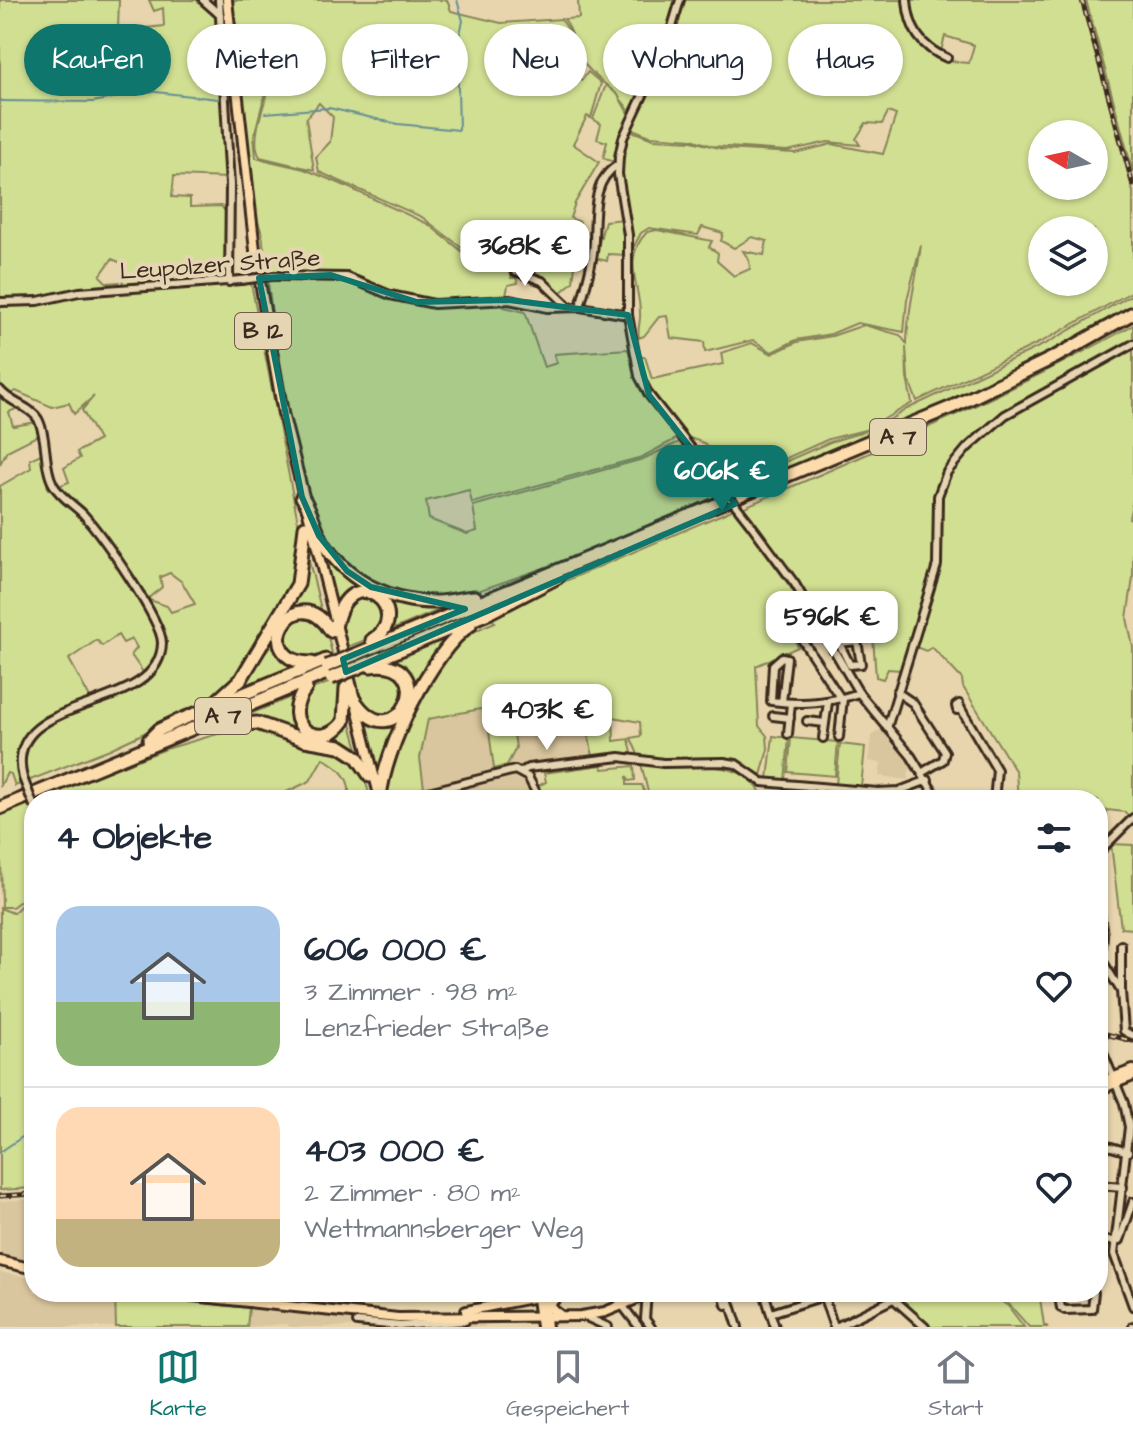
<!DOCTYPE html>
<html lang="de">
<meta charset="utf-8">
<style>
body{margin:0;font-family:"Architects Daughter",sans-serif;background:#f2f2f3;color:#1f2937;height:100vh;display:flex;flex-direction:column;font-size:30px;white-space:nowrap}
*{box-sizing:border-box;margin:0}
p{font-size:26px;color:#747a83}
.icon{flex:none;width:44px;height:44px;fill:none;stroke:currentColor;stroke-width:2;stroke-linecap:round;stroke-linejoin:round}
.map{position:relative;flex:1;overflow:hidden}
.details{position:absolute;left:24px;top:790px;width:1084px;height:512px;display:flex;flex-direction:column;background:#fff;border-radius:32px;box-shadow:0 2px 6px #0004}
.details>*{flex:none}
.banner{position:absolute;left:24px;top:24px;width:1086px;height:72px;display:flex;gap:16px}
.needle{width:52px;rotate:279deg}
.tools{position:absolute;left:1028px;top:120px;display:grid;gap:16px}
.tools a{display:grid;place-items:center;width:80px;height:80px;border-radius:50%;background:#fff;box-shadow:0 2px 6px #0004;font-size:40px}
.price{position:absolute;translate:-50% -68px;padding:0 18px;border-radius:16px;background:#fff;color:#222;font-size:26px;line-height:52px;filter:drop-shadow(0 2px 4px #0008)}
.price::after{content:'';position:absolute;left:50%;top:48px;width:24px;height:18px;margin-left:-12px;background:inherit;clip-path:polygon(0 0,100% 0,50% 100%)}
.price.current{background:#0f766e;color:#fff}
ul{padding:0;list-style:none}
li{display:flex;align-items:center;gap:24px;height:200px;padding:0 32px}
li+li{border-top:2px solid #e0e1e3}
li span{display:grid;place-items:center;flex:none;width:224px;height:160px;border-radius:24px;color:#555}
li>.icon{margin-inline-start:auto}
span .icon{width:96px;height:96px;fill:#fffc;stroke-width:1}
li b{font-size:34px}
h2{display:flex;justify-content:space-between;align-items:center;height:96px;padding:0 32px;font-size:34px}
.chip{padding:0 28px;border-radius:36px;background:#fff;box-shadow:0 2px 6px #0004;font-size:28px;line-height:72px}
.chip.current{background:#0f766e;color:#fff}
.tabs{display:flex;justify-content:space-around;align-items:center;height:112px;border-top:2px solid #e0e1e3;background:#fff;font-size:22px;color:#747a83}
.tabs a{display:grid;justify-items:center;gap:4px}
.tabs .current{color:#0f766e}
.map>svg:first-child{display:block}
</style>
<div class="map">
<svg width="1133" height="1327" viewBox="0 0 1133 1327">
<rect width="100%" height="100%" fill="#e8d5ae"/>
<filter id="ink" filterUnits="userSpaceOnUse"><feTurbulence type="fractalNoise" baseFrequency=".0125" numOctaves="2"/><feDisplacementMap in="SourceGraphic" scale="16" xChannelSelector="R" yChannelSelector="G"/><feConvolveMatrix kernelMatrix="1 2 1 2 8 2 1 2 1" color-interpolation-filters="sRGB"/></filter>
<g filter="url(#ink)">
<g fill="#dac69e">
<path d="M 1081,0 L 1086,0 L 1115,105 L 1133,172 L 1133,192 Z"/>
<path d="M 581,699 L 594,760 L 524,767 L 507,765 L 516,748 L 510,712 Z"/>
<path d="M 486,708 L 494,769 L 424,788 L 420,758 L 428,719 Z"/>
<path d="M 881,729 L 917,766 L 909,771 L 908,780 L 879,776 L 881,763 L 868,761 L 871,736 Z"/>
<path d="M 510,775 L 524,780 L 534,800 L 427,800 Z"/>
<path d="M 34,1199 L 34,1266 L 0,1258 L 0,1201 Z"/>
<path d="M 0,1272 L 34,1279 L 34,1292 L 115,1293 L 116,1327 L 0,1327 Z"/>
<path d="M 249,1308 L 400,1324 L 484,1318 L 485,1327 L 290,1327 L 286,1324 L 247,1327 Z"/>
</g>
<g fill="#d1df92" stroke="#868458" stroke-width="2" fill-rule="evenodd">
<path d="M 0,0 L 119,0 L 118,31 L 164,26 L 163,8 L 154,11 L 149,0 L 211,0 L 219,19 L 228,178 L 174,176 L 172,197 L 190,198 L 190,207 L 221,206 L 228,215 L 226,278 L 122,288 L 124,264 L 112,259 L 100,276 L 107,283 L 119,282 L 119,288 L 38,300 L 0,300 Z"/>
<path d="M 232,0 L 447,0 L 451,11 L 501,23 L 561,19 L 572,35 L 582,64 L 574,75 L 582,80 L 588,72 L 601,83 L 591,118 L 587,116 L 573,144 L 599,162 L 575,203 L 570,218 L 580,222 L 573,282 L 560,293 L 544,280 L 469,253 L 422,217 L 319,172 L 316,157 L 330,142 L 333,117 L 319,103 L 306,119 L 314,170 L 260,157 C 243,130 290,55 281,32 L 254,136 L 256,158 L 304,169 L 341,184 L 428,224 L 468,256 L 512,272 L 511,278 L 516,278 L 518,283 L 508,285 L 504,307 L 525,312 L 544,367 L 557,363 L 554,354 L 628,349 L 635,376 L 678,438 L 642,457 L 472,503 L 469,490 L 426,501 L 429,519 L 467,534 L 477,531 L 473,506 L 643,459 L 679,442 L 723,494 L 586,553 L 458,598 L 405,597 L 361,578 L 328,547 L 307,499 L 280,378 L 262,234 L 250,197 ZM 302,273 L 348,276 L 390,293 L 434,303 L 493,303 L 465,307 L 417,304 L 347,279 L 273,274 Z"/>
<path d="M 578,0 L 676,0 L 663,42 L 630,112 C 618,92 601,83 586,66 C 575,53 575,33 564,19 L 579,18 Z"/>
<path d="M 683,0 L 906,0 C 909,37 930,62 969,63 L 974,45 L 945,36 L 940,55 C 918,42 910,24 908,0 L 1081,0 L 1133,192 L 1133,291 L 1043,341 L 917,401 L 908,378 L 906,347 L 907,378 L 912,403 L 865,430 L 829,439 L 737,480 L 730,479 L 704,443 L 684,436 L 651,393 L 637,357 L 645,357 L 652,379 L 723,364 L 721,353 L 752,343 L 772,354 L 797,342 L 832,336 L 864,325 L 900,335 L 907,344 C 907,309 917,279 921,245 L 907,300 L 904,332 L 857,323 L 831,334 L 796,340 L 772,352 L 753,340 L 705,352 L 704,342 L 671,338 L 667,316 L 659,317 L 644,336 L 639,338 C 637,328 641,322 640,312 C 639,283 622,258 647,232 L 657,230 L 712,241 L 709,247 L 718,253 L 717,261 L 734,276 L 750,269 L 749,260 L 743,251 L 764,255 L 767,241 L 752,237 L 734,248 L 721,241 L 723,233 L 702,227 L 698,235 L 649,228 L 641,233 L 631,252 L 620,174 L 629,130 L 653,139 L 692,141 L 723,149 L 795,153 L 832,144 L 883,154 L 896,115 L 888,112 L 882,124 L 866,123 L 856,139 L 860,145 L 828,142 L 787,151 L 712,146 L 692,139 L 650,136 L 630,128 L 669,45 ZM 1042,134 L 1094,134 L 1094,186 L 1042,186 ZM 1042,230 L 1094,230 L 1094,282 L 1042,282 Z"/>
<path d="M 1086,0 L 1133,0 L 1133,172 Z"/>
<path d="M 606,85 L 618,95 L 629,115 L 614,162 L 603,158 L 607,142 L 597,139 L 601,124 L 593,119 Z"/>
<path d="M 624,219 L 627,255 L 608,254 L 607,261 L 595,258 L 605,221 Z"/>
<path d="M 251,283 L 302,542 L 294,583 L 239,677 L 214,698 L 187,713 L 110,749 L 15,786 L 11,774 L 7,773 L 0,787 L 0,486 L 31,468 L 30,459 L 43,453 L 48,489 L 54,488 C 76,509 162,612 160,641 C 159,652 152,667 145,675 L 131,655 L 137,648 L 132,639 L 123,643 L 118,635 L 102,646 L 97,640 L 69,659 L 90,698 L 43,717 L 40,723 C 86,694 207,688 148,604 L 150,600 L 167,606 L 171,612 L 195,604 L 182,582 L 170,573 L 160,577 L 162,587 L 146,600 L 87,517 L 56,487 L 69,482 L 64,468 L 80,458 L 77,452 L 99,440 L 82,410 L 94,396 L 74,414 L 69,403 L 52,407 L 16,391 L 7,396 L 0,387 L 0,303 L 79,293 Z"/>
<path d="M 1133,294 L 1133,308 C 1004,382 868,438 731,494 L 698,453 L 699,449 L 704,449 L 727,479 L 737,483 L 830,442 L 876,428 L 907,409 L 1045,344 Z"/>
<path d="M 1133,325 L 1133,342 L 1003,413 L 940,483 L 932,580 L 900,670 L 888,669 L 883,679 L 876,677 L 872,624 L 843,625 L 827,617 L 819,620 L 798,582 L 742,508 C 875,451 1007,396 1133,325 Z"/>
<path d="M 1133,346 L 1133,499 L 1129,518 L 1133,520 L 1133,578 L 1127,618 L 1133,647 L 1133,815 L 1130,819 L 1125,812 L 1107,810 L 1098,852 L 1098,800 L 1054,800 L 1046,793 L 1041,800 L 1018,800 L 1016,772 L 963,687 L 962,679 L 932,647 L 926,651 L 913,646 L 939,566 L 941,497 L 957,461 L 1006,416 Z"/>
<path d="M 0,391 L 18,408 L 9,412 L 13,426 L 37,422 L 39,435 L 7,451 L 0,464 Z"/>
<path d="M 734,509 L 801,602 L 789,600 L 782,611 L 798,647 L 756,666 L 759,726 L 767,736 L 768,749 L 760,779 L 742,765 L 639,757 L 631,738 L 641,736 L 640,722 L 613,717 L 614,741 L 629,739 L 632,753 L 594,760 L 580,699 L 511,712 L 516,748 L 507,765 L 494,769 L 486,708 L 428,719 L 420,758 L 424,788 L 385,800 L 390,760 L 427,687 L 432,685 C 435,654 468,632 495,622 L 490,618 L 537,593 Z"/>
<path d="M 315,535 L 378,593 L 458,602 L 387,632 L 386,602 L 351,591 L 336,609 Z"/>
<path d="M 307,553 L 323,617 L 302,609 L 277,637 L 305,665 L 230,693 L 252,667 Z"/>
<path d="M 354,595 L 378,600 L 386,619 L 371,638 L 347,647 L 340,613 Z"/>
<path d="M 308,615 L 326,629 L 332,653 L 303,661 L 285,650 L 286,624 Z"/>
<path d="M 465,626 L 413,701 L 412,685 L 376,662 Z"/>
<path d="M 362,670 L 392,670 L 408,689 L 396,714 L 374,716 L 359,700 L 351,675 Z"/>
<path d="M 339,679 L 341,721 L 322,733 L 303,725 L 300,702 L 309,690 Z"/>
<path d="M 298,694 L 293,714 L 321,738 L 348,713 L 361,760 L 357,755 L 236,720 Z"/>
<path d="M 362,715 L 400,718 L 379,780 Z"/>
<path d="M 245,726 L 347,754 L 363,773 L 371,800 L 331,800 L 349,792 C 350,776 336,766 323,758 L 310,781 L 276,797 L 276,800 L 265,800 L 263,792 L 236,800 L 35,799 L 166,749 Z"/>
<path d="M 773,736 L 789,738 L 785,781 L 768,779 Z"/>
<path d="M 791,738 L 838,742 L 835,776 L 788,772 Z"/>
<path d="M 840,744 L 865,747 L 861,787 L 836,784 Z"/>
<path d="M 641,764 C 681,771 748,752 764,800 L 650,800 Z"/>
<path d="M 602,765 L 603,769 L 634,766 L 635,780 L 629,781 L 627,776 L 627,785 L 642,785 L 647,800 L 545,800 L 538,786 L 546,782 L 544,773 Z"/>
<path d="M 28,801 L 34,815 L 34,891 L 12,907 L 2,907 L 0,813 Z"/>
<path d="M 1111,844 L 1133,845 L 1133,929 L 1121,928 Z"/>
<path d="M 34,893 L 34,1188 L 0,1190 L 0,908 L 13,913 Z"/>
<path d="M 889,1292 L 988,1292 L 1008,1306 L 1024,1327 L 927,1327 Z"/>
<path d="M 1039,1292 L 1044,1325 L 1048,1327 L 1029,1327 L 999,1293 Z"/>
<path d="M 115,1293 L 249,1308 L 247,1327 L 116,1327 Z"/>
</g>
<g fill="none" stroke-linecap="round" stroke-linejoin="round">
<g stroke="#668e93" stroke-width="2">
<path d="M 0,101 L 93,102 L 147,91 L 218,99"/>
<path d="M 265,113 L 329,108 L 398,124 L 459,130 L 457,46 L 463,21 L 457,0"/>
<path d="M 0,1152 L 34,1129"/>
</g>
<g stroke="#3b2a1e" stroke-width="12">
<g id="minor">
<path d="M 203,0 L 220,15"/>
<path d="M 219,0 L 230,185 L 229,282"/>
<path d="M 680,0 L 667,44 L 623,138 L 619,157 L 618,174 L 628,235 L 628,315 L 639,376 L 649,395 L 720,485"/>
<path d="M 907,0 C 909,28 920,47 947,58"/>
<path d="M 515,271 L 542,281 L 568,306"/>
<path d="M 273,276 L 347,277 L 390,295 L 434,304 L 509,300 L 548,308 L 580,307 L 628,315"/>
<path d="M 0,302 L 38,301 L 79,292 L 241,280"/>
<path d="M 580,307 C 585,288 591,270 593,252 C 597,224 588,182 618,165"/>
<path d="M 0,390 C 10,403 30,406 38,419 C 48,438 43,466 53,484 C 59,496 74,505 83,514 C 101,534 162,620 162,643 C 160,718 0,690 23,778"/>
<path d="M 749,522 L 795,584 L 859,693 L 911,756 L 938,800"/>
<path d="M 799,635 L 841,699"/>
<path d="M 826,639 L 834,637 L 839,643 L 857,641 L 861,664 L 850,665 L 839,643"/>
<path d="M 897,692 L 913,703 L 945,752 L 943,760 L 923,772"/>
<path d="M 782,702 L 787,658 L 782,657 L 773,665 L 771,701 C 803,705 829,703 859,693"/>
<path d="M 959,704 L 961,709 L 957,710 L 956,706 Z"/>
<path d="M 961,709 L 997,770 L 994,800"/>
<path d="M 773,716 L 790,718"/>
<path d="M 807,721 L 825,723"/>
<path d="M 887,728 L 937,565 L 938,496 L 947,472 L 967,448 L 1005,415 L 1133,344"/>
<path d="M 788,734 L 791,703"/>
<path d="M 839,737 L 843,698"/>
<path d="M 823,738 L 828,702"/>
<path d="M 521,772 L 528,768 L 620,757 L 663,763 L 724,762 L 736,764 L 762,782 L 878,792 L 899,791 L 928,780"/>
<path d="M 397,800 L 515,770 L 528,777 L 540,800"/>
<path d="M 816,800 L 820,788"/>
<path d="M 1098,853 L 1133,818"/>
<path d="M 1098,876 L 1098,880"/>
<path d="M 1098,900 L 1103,935 L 1101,959"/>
<path d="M 1101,959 L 1121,991 L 1124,1031 L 1133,1036"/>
<path d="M 1121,991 L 1121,945"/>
<path d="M 1098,1041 L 1124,1103 L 1129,1127 L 1114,1254 L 1133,1306"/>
<path d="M 1098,1143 L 1128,1152"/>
<path d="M 1098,1185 L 1123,1187"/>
<path d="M 1098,1242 L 1120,1240 L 1133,1202"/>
<path d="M 612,1292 L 639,1327"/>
<path d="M 647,1292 L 645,1319 L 651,1327"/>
<path d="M 723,1292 L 726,1305"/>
<path d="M 727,1292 L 738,1327"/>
<path d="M 764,1292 L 775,1327"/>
<path d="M 822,1292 L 834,1327"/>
<path d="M 886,1292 L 925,1327"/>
<path d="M 1058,1292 L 1061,1308 L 1065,1310 L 1092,1309 L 1094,1292"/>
<path d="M 771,1313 L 824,1296"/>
<path d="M 586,1317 L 608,1327"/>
<path d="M 357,1322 L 400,1326 L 465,1321"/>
<path d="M 836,1327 L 893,1299"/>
<path d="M 1133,1327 L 1133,1326"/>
</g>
</g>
<g stroke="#3b2a1e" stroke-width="14">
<g id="major">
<path d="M 227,0 L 256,259 L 283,413 L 379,795"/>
<path d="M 1098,1083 L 1133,1070"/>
<path d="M 1098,1090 L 1133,1076"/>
<path d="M 0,1261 L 34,1269"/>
<path d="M 155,1292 L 398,1318 L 581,1316 L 605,1312 L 653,1292"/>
<path d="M 536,1292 L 541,1327"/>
<path d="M 543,1292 L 547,1327"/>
<path d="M 560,1293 L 551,1303 L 552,1309 L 560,1315"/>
<path d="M 466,1311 L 562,1292"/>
</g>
</g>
<g stroke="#3b2a1e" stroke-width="17">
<g id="highway">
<path d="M 302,497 C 313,511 315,532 326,547 C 351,584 394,603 438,602 C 451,602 463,597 475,597"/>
<path d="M 335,628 C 349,553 418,613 372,640"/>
<path d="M 354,655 L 952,407 L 1057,356 L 1133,313"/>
<path d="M 312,663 C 247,662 294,574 331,631"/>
<path d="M 357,668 L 486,614 L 558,577"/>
<path d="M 306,688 C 277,724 321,754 344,721 L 346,688"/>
<path d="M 353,698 C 397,767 445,656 370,666"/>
<path d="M 209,708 L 241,679 L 298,584 L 305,527"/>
<path d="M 217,726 L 257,723 L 305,740 L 340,746 L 357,757 L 370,776"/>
<path d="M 149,740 L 159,730 L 178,721 L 326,660"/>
<path d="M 380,798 C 384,750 431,652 470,625"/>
<path d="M 0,808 L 329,672"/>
</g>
</g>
<use href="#minor" stroke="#e6d5b2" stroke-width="6"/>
<use href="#major" stroke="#fcdcac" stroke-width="8"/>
<use href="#highway" stroke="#fcdcac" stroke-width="11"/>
<g stroke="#3b2a1e" stroke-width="5">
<g id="rail">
<path d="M 1082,0 L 1133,185"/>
<path d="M 1098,1032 L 1133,1041"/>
<path d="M 0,1196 L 34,1194"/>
</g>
</g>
<use href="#rail" stroke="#e6d5b2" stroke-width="2" stroke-dasharray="6" stroke-linecap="butt"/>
<g stroke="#3b2a1e" stroke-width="12" stroke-linecap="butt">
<g id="minor-bridge">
<path d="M 241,280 L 273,276"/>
<path d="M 720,485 L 749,522"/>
<path d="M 23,778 L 34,806"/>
</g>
</g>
<g stroke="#3b2a1e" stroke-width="17" stroke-linecap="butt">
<g id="highway-bridge">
<path d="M 327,666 L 354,655"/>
<path d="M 331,678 L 357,668"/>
</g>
</g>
<use href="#minor-bridge" stroke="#e6d5b2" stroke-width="6"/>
<use href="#highway-bridge" stroke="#fcdcac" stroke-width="11"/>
</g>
</g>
<path fill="#0f766e" fill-opacity="0.2" stroke="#0f766e" stroke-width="6" stroke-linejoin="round" d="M 331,275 L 417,302 L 509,300 L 628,315 L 649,395 L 735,504 L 346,672 L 343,659 L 465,609 L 371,587 L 347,571 L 319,536 L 302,497 L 259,278 Z"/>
<g text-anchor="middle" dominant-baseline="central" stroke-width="8" stroke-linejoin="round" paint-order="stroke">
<g fill="#e6d5b2" stroke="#6e5d4a" stroke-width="2">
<rect x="235" y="313" width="56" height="36" rx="6"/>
<rect x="870" y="419" width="56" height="36" rx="6"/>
<rect x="195" y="698" width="56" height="36" rx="6"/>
</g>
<g font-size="22" font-weight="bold" fill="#3b2a1e">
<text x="263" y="331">B 12</text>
<text x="898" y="437">A 7</text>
<text x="223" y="716">A 7</text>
</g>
<g font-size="24" fill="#3b2a1e" stroke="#e6d5b2">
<text transform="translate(220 265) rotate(-4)">Leupolzer Straße</text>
</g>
</g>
</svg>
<div class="tools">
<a><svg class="needle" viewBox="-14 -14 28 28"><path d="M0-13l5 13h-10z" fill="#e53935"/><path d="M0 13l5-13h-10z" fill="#747a83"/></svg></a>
<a><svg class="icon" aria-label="layers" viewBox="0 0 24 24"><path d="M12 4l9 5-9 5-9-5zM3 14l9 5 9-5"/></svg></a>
</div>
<b class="price" style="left:525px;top:288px">368K €</b>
<b class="price current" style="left:722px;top:513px">606K €</b>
<b class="price" style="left:832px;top:659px">596K €</b>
<b class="price" style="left:547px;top:752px">403K €</b>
<div class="banner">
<a class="chip current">Kaufen</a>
<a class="chip">Mieten</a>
<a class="chip">Filter</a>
<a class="chip">Neu</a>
<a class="chip">Wohnung</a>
<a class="chip">Haus</a>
</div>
<section class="details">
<h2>4 Objekte<svg class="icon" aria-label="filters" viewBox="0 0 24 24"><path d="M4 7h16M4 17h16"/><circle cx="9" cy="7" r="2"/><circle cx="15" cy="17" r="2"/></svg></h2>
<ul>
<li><span style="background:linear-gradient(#a9c7e8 60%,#8fb573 0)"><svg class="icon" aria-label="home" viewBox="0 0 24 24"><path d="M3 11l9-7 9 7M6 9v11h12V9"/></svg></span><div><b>606 000 €</b><p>3 Zimmer · 98 m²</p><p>Lenzfrieder Straße</p></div><svg class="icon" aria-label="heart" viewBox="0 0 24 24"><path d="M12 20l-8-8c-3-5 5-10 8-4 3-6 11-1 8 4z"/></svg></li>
<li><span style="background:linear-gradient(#ffd9b3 70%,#c2b280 0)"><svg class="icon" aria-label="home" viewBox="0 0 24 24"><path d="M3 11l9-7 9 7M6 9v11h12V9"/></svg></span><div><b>403 000 €</b><p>2 Zimmer · 80 m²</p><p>Wettmannsberger Weg</p></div><svg class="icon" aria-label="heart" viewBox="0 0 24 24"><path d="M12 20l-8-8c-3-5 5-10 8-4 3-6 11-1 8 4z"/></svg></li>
</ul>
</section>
</div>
<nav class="tabs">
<a class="current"><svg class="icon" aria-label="map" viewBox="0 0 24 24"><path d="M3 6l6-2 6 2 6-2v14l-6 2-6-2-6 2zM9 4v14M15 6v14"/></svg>Karte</a>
<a><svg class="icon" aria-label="saved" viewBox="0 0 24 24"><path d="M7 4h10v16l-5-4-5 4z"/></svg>Gespeichert</a>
<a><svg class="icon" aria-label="home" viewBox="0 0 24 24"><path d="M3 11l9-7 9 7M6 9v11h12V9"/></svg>Start</a>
</nav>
